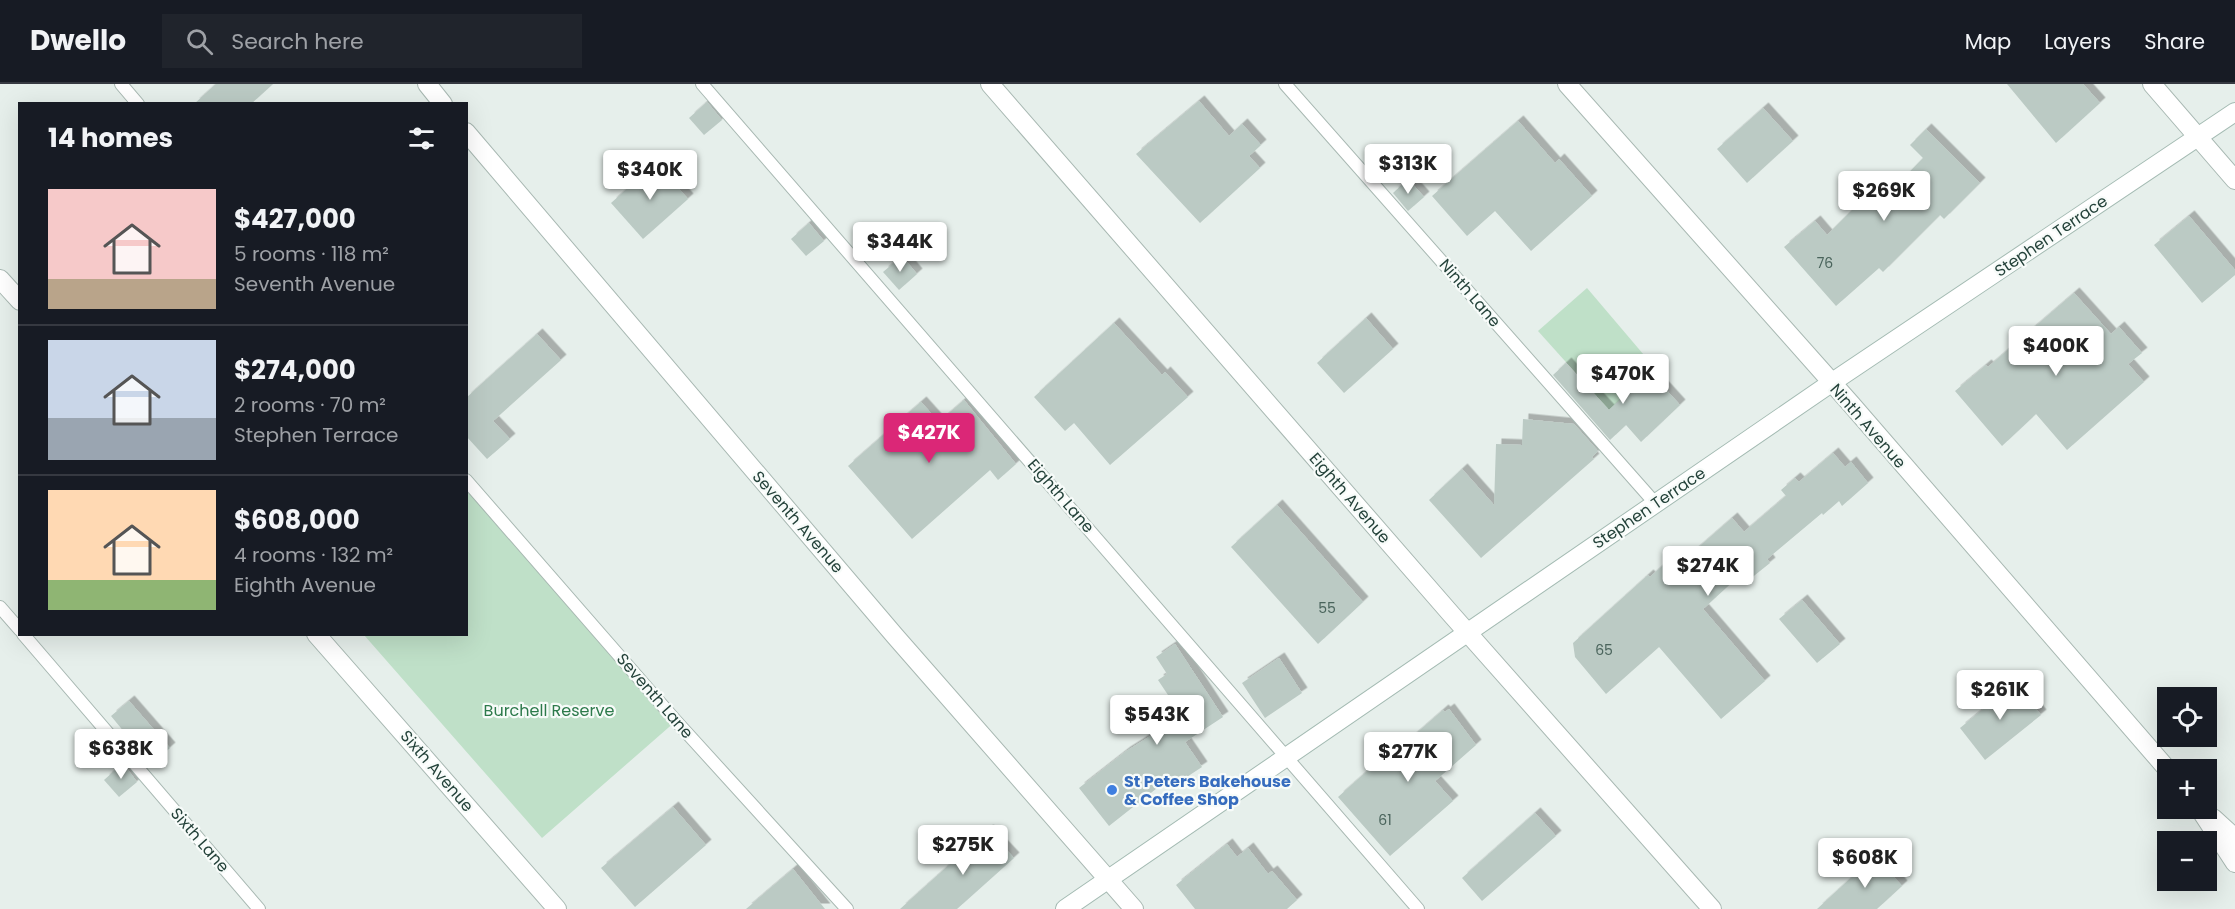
<!DOCTYPE html>
<meta charset="utf-8">
<style>
body{margin:0;font-family:Poppins,sans-serif;background:#20242c;color:#f1f3f6;height:100vh;display:flex;flex-direction:column;font-size:22px;white-space:nowrap}
*{box-sizing:border-box;margin:0}
p{font-size:20px;color:#9ea1a6}
.icon{flex:none;width:33px;height:33px;fill:none;stroke:currentColor;stroke-width:2;stroke-linecap:round;stroke-linejoin:round}
.map{position:relative;flex:1;overflow:hidden}
.drawer{position:absolute;left:18px;top:18px;width:450px;height:534px;display:flex;flex-direction:column;background:#171b24;border-radius:0px;box-shadow:0 6px 24px #0002}
.drawer>*{flex:none}
.controls{position:absolute;left:2157px;top:603px;display:grid;gap:12px}
.controls a{display:grid;place-items:center;width:60px;height:60px;border-radius:0px;background:#171b24;box-shadow:0 6px 24px #0002;font-size:30px}
.price{position:absolute;translate:-50% -51px;padding:0 14px;border-radius:6px;background:#fff;color:#222;font-size:20px;line-height:39px;filter:drop-shadow(0 2px 3px #0008)}
.price::after{content:'';position:absolute;left:50%;top:36px;width:18px;height:14px;margin-left:-9px;background:inherit;clip-path:polygon(0 0,100% 0,50% 100%)}
.price.on{background:#db2777;color:#fff}
ul{padding:0;list-style:none}
li{display:flex;align-items:center;gap:18px;height:150px;padding:0 30px}
li+li{border-top:2px solid #363941}
li span{display:grid;place-items:center;flex:none;width:168px;height:120px;border-radius:0px;color:#555}
li>.icon{margin-inline-start:auto}
span .icon{width:72px;height:72px;fill:#fffc;stroke-width:1}
li b{font-size:26px}
h2{display:flex;justify-content:space-between;align-items:center;height:72px;padding:0 30px;font-size:26px}
header{display:flex;align-items:center;gap:36px;box-sizing:border-box;height:84px;padding:0 30px;background:#171b24;border-bottom:2px solid #363941}
header strong{font-size:28px}
nav{display:flex;gap:33px;margin-inline-start:auto;font-size:21px}
.search{width:420px;height:54px;background:#20242c;display:flex;align-items:center;gap:15px;box-sizing:border-box;padding:0 21px;border-radius:0px;color:#9ea1a6;font-size:22px}
.map>svg:first-child{display:block}
</style>
<header>
<strong>Dwello</strong>
<div class="search"><svg class="icon" aria-label="search" viewBox="0 0 24 24"><circle cx="10" cy="10" r="6"/><path d="M15 15l6 6"/></svg>Search here</div>
<nav><a>Map</a><a>Layers</a><a>Share</a></nav>
</header>
<div class="map">
<svg width="2235" height="825" viewBox="0 0 2235 825">
<defs>
<filter id="shadow"><feDropShadow dx="5.5" dy="-5.5" stdDeviation="0" flood-color="#0004"/></filter>
</defs>
<rect width="100%" height="100%" fill="#e6efeb"/>
<g fill="#bfe0c8">
<path d="M 1587,204 L 1655,284 L 1609,326 L 1538,247 Z"/>
<path d="M 467,396 L 676,637 L 542,754 L 364,551 L 466,550 Z"/>
</g>
<g fill="#bbcac4" filter="url(#shadow)">
<path d="M 216,0 L 273,0 L 251,20 L 194,20 Z"/>
<path d="M 2007,0 L 2083,0 L 2100,19 L 2056,59 Z"/>
<path d="M 1199,17 L 1229,52 L 1242,40 L 1261,61 L 1249,72 L 1260,84 L 1200,139 L 1136,70 Z"/>
<path d="M 707,18 L 722,36 L 704,51 L 689,34 Z"/>
<path d="M 1763,24 L 1793,57 L 1747,99 L 1717,65 Z"/>
<path d="M 1518,37 L 1555,79 L 1559,75 L 1592,112 L 1531,167 L 1495,127 L 1467,152 L 1432,112 Z"/>
<path d="M 1926,45 L 1980,99 L 1944,135 L 1940,131 L 1883,188 L 1879,184 L 1836,222 L 1784,163 L 1815,137 L 1827,151 L 1880,98 L 1890,108 L 1923,74 L 1910,61 Z"/>
<path d="M 656,79 L 688,115 L 643,155 L 611,119 Z"/>
<path d="M 1408,95 L 1424,113 L 1408,127 L 1393,109 Z"/>
<path d="M 2189,132 L 2235,186 L 2235,191 L 2202,219 L 2154,161 Z"/>
<path d="M 809,139 L 824,157 L 806,172 L 791,155 Z"/>
<path d="M 902,172 L 917,190 L 899,206 L 883,188 Z"/>
<path d="M 2074,209 L 2111,250 L 2119,243 L 2142,269 L 2128,280 L 2144,298 L 2067,366 L 2036,330 L 2002,362 L 1955,307 L 1986,281 L 1988,283 Z"/>
<path d="M 1366,234 L 1393,265 L 1344,309 L 1317,279 Z"/>
<path d="M 1114,239 L 1162,291 L 1165,288 L 1188,313 L 1110,381 L 1074,339 L 1065,347 L 1034,313 Z"/>
<path d="M 537,250 L 561,276 L 493,337 L 510,355 L 487,375 L 466,352 L 466,314 Z"/>
<path d="M 1566,279 L 1609,326 L 1650,288 L 1680,321 L 1641,358 L 1626,341 L 1610,356 L 1553,291 Z"/>
<path d="M 964,316 L 1016,380 L 998,396 L 990,386 L 912,455 L 848,382 L 921,318 L 939,338 Z"/>
<path d="M 1523,335 L 1574,340 L 1598,367 L 1592,373 L 1594,375 L 1481,474 L 1429,416 L 1462,385 L 1494,421 L 1496,360 L 1522,361 Z"/>
<path d="M 1833,369 L 1845,383 L 1851,378 L 1868,399 L 1842,422 L 1839,417 L 1823,431 L 1822,429 L 1767,475 L 1770,479 L 1745,499 L 1739,492 L 1703,525 L 1765,597 L 1721,635 L 1659,563 L 1606,610 L 1575,573 L 1573,559 L 1648,491 L 1650,493 L 1677,469 L 1684,476 L 1732,434 L 1744,448 L 1786,412 L 1781,406 L 1795,394 L 1799,398 Z"/>
<path d="M 1277,421 L 1363,518 L 1318,560 L 1231,463 Z"/>
<path d="M 1802,516 L 1840,560 L 1817,579 L 1779,535 Z"/>
<path d="M 1175,560 L 1223,633 L 1185,658 L 1202,683 L 1170,704 L 1166,697 L 1109,742 L 1079,704 L 1125,668 L 1182,632 L 1158,596 L 1167,590 L 1156,573 Z"/>
<path d="M 1279,574 L 1302,609 L 1265,634 L 1242,599 Z"/>
<path d="M 2015,599 L 2041,631 L 1985,676 L 1960,644 Z"/>
<path d="M 129,617 L 170,664 L 148,683 L 135,668 L 139,666 L 111,632 Z"/>
<path d="M 1449,625 L 1476,661 L 1435,697 L 1453,717 L 1390,772 L 1338,713 L 1400,658 L 1403,661 L 1443,626 L 1445,628 Z"/>
<path d="M 123,679 L 137,698 L 119,713 L 104,696 Z"/>
<path d="M 673,723 L 706,761 L 635,823 L 601,784 Z"/>
<path d="M 1535,729 L 1556,752 L 1482,817 L 1462,794 Z"/>
<path d="M 988,746 L 1014,774 L 957,825 L 900,825 Z"/>
<path d="M 1227,760 L 1237,773 L 1248,764 L 1268,790 L 1272,787 L 1297,816 L 1287,825 L 1195,825 L 1176,801 Z"/>
<path d="M 1875,772 L 1902,802 L 1877,825 L 1817,825 Z"/>
<path d="M 793,785 L 825,825 L 746,825 Z"/>
</g>
<g fill="none" stroke-linecap="round" stroke-linejoin="round">
<g stroke="#a8b8b2" stroke-width="14">
<g id="lane">
<path d="M 121,0 L 138,20"/>
<path d="M 702,0 L 1418,825"/>
<path d="M 1285,0 L 1655,419"/>
<path d="M 466,396 L 676,637 L 847,825"/>
<path d="M 0,523 L 20,546"/>
<path d="M 23,550 L 259,825"/>
</g>
</g>
<g stroke="#a8b8b2" stroke-width="20">
<g id="street">
<path d="M 427,0 L 443,20"/>
<path d="M 990,0 L 1451,530 L 1712,825"/>
<path d="M 1567,0 L 1851,320 L 2168,686"/>
<path d="M 2152,0 L 2235,96"/>
<path d="M 466,48 L 895,552 L 1134,825"/>
<path d="M 0,195 L 20,217"/>
<path d="M 316,550 L 557,825"/>
<path d="M 2199,724 L 2235,779"/>
<path d="M 2213,734 L 2235,754"/>
</g>
</g>
<g stroke="#a4bbb3" stroke-width="20">
<path id="secondary" d="M 1065,825 L 1831,299 L 2235,28"/>
</g>
<use href="#lane" stroke="#fff" stroke-width="12"/>
<use href="#street" stroke="#fff" stroke-width="18"/>
<use href="#secondary" stroke="#fff" stroke-width="18"/>
</g>
<circle fill="#3f7fe0" stroke="#f7fbf9" stroke-width="2" cx="1112" cy="706" r="6"/>
<g text-anchor="middle" dominant-baseline="central" stroke-width="4.5" stroke-linejoin="round" paint-order="stroke">
<g font-size="14" fill="#4a645c">
<text x="1825" y="179">76</text>
<text x="1327" y="524">55</text>
<text x="1604" y="566">65</text>
<text x="1385" y="736">61</text>
</g>
<g font-size="16" fill="#24423a" stroke="#f7fbf9">
<text transform="translate(2051 152) rotate(-34)">Stephen Terrace</text>
<text transform="translate(1470 209) rotate(49)">Ninth Lane</text>
<text transform="translate(1868 342) rotate(49)">Ninth Avenue</text>
<text transform="translate(1061 412) rotate(49)">Eighth Lane</text>
<text transform="translate(1350 414) rotate(49)">Eighth Avenue</text>
<text transform="translate(1649 424) rotate(-34)">Stephen Terrace</text>
<text transform="translate(798 438) rotate(49)">Seventh Avenue</text>
<text transform="translate(655 612) rotate(49)">Seventh Lane</text>
<text transform="translate(437 687) rotate(49)">Sixth Avenue</text>
<text transform="translate(200 756) rotate(49)">Sixth Lane</text>
</g>
<g font-size="16" fill="#2d7a4b" stroke="#f7fbf9">
<text x="549" y="626">Burchell Reserve</text>
</g>
<g font-size="16" font-weight="bold" fill="#366cbe" stroke="#f7fbf9" text-anchor="start">
<text x="1124" y="697">St Peters Bakehouse<tspan x="1124" dy="18">&amp; Coffee Shop</tspan></text>
</g>
</g>
</svg>
<div class="controls">
<a><svg class="icon" aria-label="locate" viewBox="0 0 24 24"><circle cx="12" cy="12" r="6"/><path d="M12 2v4M12 18v4M2 12h4M18 12h4"/></svg></a>
<a>+</a>
<a>−</a>
</div>
<b class="price" style="left:1408px;top:111px">$313K</b>
<b class="price" style="left:650px;top:117px">$340K</b>
<b class="price" style="left:1884px;top:138px">$269K</b>
<b class="price" style="left:900px;top:189px">$344K</b>
<b class="price" style="left:2056px;top:293px">$400K</b>
<b class="price" style="left:1623px;top:321px">$470K</b>
<b class="price on" style="left:929px;top:380px">$427K</b>
<b class="price" style="left:1708px;top:513px">$274K</b>
<b class="price" style="left:2000px;top:637px">$261K</b>
<b class="price" style="left:1157px;top:662px">$543K</b>
<b class="price" style="left:121px;top:696px">$638K</b>
<b class="price" style="left:1408px;top:699px">$277K</b>
<b class="price" style="left:963px;top:792px">$275K</b>
<b class="price" style="left:1865px;top:805px">$608K</b>
<section class="drawer">
<h2>14 homes<svg class="icon" aria-label="filters" viewBox="0 0 24 24"><path d="M4 7h16M4 17h16"/><circle cx="9" cy="7" r="2"/><circle cx="15" cy="17" r="2"/></svg></h2>
<ul>
<li><span style="background:linear-gradient(#f6c9c9 75%,#b9a48a 0)"><svg class="icon" aria-label="home" viewBox="0 0 24 24"><path d="M3 11l9-7 9 7M6 9v11h12V9"/></svg></span><div><b>$427,000</b><p>5 rooms · 118 m²</p><p>Seventh Avenue</p></div></li>
<li><span style="background:linear-gradient(#c9d6e8 65%,#9aa5b1 0)"><svg class="icon" aria-label="home" viewBox="0 0 24 24"><path d="M3 11l9-7 9 7M6 9v11h12V9"/></svg></span><div><b>$274,000</b><p>2 rooms · 70 m²</p><p>Stephen Terrace</p></div></li>
<li><span style="background:linear-gradient(#ffd9b3 75%,#8fb573 0)"><svg class="icon" aria-label="home" viewBox="0 0 24 24"><path d="M3 11l9-7 9 7M6 9v11h12V9"/></svg></span><div><b>$608,000</b><p>4 rooms · 132 m²</p><p>Eighth Avenue</p></div></li>
</ul>
</section>
</div>
